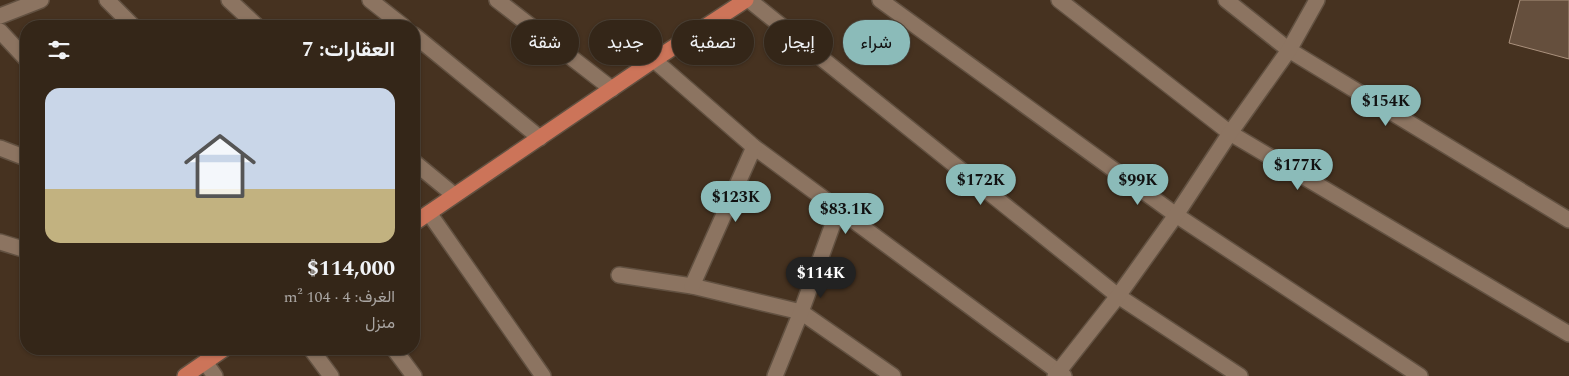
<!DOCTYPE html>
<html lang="ar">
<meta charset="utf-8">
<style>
body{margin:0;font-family:Spectral,Vazirmatn,serif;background:#3c2e21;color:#f1f3f6;direction:rtl;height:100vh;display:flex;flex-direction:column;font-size:19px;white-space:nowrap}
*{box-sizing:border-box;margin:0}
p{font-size:16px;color:#a9a5a2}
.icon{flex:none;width:28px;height:28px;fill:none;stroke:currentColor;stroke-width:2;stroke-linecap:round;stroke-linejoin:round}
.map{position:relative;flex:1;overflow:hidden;direction:ltr}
.sheet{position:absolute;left:20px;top:20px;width:400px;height:335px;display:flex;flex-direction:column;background:#342618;border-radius:20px;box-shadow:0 1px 4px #0004,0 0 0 1px #4e4337;direction:rtl}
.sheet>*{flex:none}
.guide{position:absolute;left:435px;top:20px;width:475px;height:45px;direction:rtl;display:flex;gap:10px}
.price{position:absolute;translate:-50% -42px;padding:0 11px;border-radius:18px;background:#8bbbb9;color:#111;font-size:16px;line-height:32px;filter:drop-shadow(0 1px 2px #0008)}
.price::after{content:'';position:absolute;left:50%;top:30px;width:15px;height:11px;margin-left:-8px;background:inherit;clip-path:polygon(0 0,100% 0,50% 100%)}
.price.selected{background:#222;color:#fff}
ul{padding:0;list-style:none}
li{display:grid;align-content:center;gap:10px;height:265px;padding:0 25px}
li span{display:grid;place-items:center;height:155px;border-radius:15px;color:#555}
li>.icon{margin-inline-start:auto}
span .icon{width:90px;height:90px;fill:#fffc;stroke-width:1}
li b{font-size:21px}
h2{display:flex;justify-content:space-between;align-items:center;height:60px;padding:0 25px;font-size:21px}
.chip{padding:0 18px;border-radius:22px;background:#342618;box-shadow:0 1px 4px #0004,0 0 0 1px #4e4337;font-size:18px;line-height:45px}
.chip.selected{background:#8bbbb9;color:#111}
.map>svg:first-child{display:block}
</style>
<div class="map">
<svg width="1569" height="376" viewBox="0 0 1569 376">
<rect width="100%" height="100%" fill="#463220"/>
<path fill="#654f3d" stroke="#aa917d" d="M 1520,0 L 1569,0 L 1569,59 L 1509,43 Z"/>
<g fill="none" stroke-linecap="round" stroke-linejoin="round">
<g stroke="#625141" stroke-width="18">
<g id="minor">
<path d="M 107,0 L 133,26"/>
<path d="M 229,0 L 257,26"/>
<path d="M 370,0 L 403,26"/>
<path d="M 497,0 L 612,89"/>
<path d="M 749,0 L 1118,296 L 1240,376"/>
<path d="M 880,0 L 1176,215 L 1420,376"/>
<path d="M 1059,0 L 1230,133 L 1569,334"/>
<path d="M 1226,0 L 1289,50 L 1569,220"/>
<path d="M 0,16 L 41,0"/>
<path d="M 0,31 L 26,59"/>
<path d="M 414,35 L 540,138"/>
<path d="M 654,60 L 754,147 L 1064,376"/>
<path d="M 0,148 L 26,158"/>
<path d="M 414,162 L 454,195"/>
<path d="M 429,213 L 543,376"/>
<path d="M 0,242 L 26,250"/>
<path d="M 619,275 L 692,286 L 801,312 L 893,376"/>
<path d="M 692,286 L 754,147"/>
<path d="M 311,349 L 331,376"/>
<path d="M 394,349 L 414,376"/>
<path d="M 205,362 L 215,376"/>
<path d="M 775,376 L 801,312 L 838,210"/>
<path d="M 1055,376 L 1118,296 L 1176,215 L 1230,133 L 1289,50 L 1317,0"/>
</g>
</g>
<g stroke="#625141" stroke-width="18">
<g id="major">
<path d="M 414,223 L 654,60 L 746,0"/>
<path d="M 185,376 L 224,349"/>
</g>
</g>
<use href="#minor" stroke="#8c7461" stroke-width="15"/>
<use href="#major" stroke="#cc7459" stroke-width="15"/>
</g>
</svg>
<b class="price" style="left:1386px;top:127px">$154K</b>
<b class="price" style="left:1298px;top:191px">$177K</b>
<b class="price" style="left:981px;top:206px">$172K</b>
<b class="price" style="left:1138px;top:206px">$99K</b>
<b class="price" style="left:736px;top:223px">$123K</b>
<b class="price" style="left:846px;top:235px">$83.1K</b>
<b class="price selected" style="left:821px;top:299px">$114K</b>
<div class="guide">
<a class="chip selected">شراء</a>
<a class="chip">إيجار</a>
<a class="chip">تصفية</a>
<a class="chip">جديد</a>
<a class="chip">شقة</a>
</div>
<section class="sheet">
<h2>العقارات: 7<svg class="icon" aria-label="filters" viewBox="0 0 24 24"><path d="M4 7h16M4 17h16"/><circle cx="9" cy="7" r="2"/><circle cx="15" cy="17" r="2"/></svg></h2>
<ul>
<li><span style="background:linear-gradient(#c9d6e8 65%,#c2b280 0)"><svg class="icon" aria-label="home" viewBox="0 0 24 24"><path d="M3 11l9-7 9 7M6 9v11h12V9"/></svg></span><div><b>$114,000</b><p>الغرف: 4 · 104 m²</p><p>منزل</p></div></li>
</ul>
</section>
</div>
